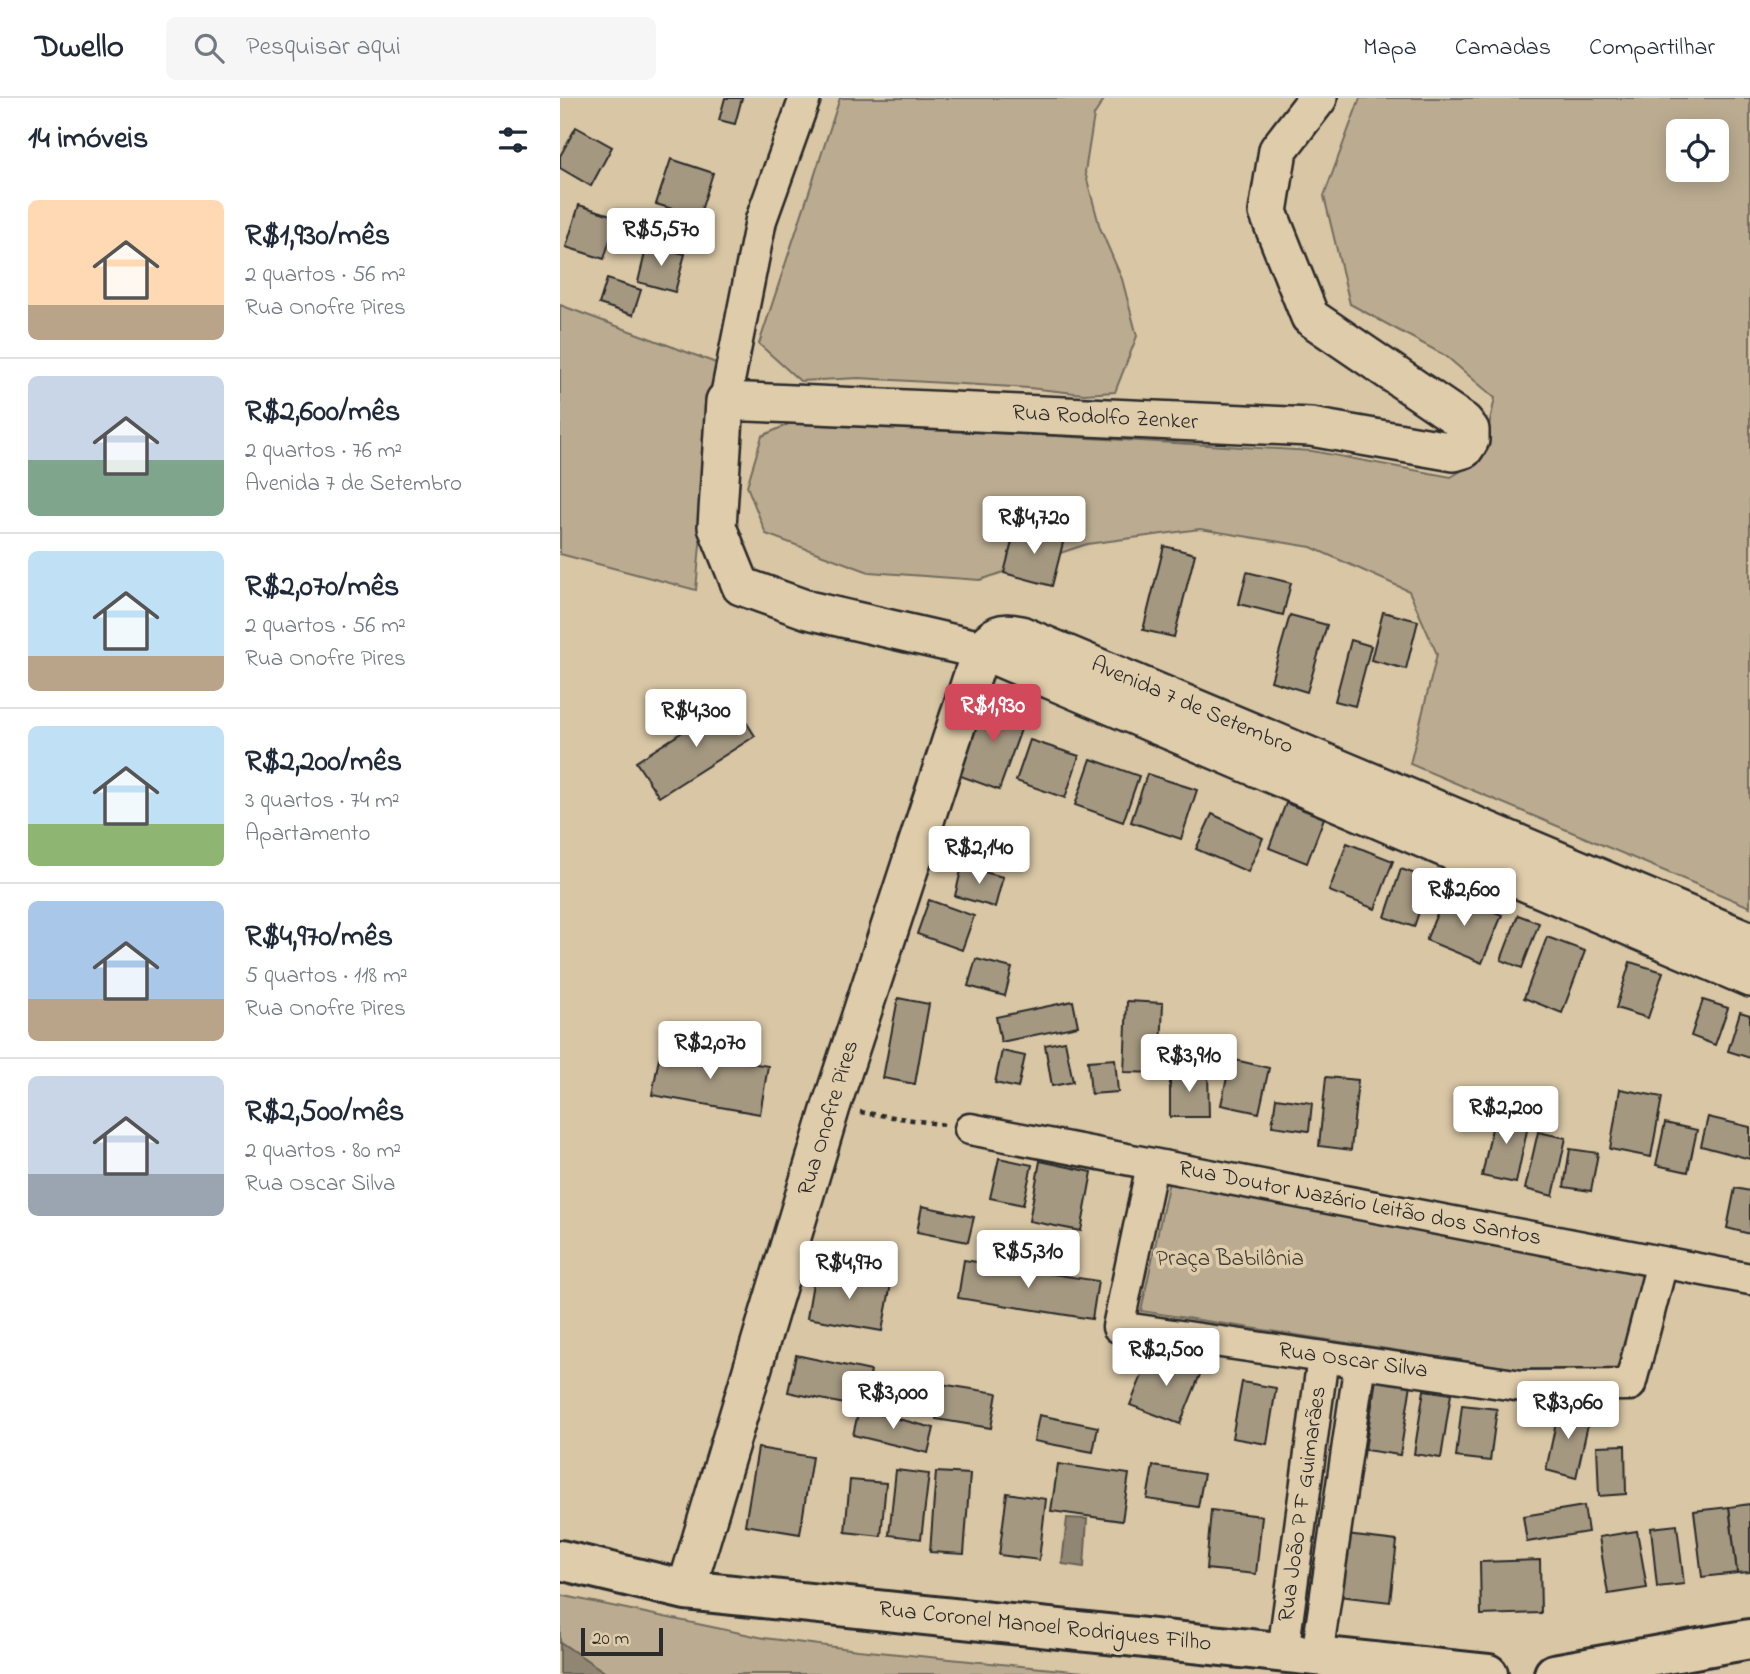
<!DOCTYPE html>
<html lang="pt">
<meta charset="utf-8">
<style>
body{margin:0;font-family:"Indie Flower",sans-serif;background:#f6f6f7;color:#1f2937;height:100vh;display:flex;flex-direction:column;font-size:26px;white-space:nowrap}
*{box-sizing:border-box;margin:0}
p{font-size:23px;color:#747a83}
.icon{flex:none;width:38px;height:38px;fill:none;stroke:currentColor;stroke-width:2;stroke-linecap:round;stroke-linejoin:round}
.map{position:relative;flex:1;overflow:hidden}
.drawer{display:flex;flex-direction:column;background:#fff;width:560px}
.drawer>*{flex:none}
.tools{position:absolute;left:1106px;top:21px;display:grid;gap:14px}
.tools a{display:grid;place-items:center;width:63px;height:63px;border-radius:10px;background:#fff;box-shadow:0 4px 18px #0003;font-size:35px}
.scale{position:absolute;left:21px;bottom:18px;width:82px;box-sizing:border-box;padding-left:7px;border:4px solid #2b2b2b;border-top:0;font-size:19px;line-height:24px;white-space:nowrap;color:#2b2b2b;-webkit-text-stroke:5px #dfccaa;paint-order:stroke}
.price{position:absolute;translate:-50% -60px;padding:0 16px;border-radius:7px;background:#fff;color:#222;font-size:23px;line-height:46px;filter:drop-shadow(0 2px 4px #0008)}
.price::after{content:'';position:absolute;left:50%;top:42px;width:21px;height:16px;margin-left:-10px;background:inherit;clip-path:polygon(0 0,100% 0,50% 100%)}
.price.on{background:#d1495b;color:#fff}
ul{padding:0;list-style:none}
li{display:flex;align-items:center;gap:21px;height:175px;padding:0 28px}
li+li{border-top:2px solid #e0e1e3}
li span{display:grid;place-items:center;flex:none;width:196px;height:140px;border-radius:10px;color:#555}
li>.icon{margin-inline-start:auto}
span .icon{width:84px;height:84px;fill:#fffc;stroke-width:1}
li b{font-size:30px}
h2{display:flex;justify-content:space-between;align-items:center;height:84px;padding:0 28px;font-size:30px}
header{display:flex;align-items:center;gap:42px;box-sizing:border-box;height:98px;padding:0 35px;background:#fff;border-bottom:2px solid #e0e1e3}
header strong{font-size:33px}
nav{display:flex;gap:38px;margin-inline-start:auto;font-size:24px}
.search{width:490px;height:63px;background:#f6f6f7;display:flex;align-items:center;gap:18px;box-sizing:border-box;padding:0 24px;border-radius:10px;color:#747a83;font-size:26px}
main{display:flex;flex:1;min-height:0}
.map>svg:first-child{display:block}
</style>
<header>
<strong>Dwello</strong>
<div class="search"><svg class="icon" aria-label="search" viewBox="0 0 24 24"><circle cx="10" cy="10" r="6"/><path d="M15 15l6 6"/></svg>Pesquisar aqui</div>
<nav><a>Mapa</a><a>Camadas</a><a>Compartilhar</a></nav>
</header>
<main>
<section class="drawer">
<h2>14 imóveis<svg class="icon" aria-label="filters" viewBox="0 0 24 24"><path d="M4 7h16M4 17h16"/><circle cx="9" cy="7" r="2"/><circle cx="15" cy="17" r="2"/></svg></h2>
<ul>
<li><span style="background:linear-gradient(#ffd9b3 75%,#b9a48a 0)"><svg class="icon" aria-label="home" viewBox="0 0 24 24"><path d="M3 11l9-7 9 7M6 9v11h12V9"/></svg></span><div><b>R$1,930/mês</b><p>2 quartos · 56 m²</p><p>Rua Onofre Pires</p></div></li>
<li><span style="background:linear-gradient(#c9d6e8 60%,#7fa58c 0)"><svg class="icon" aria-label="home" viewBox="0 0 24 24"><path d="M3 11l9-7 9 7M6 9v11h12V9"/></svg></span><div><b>R$2,600/mês</b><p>2 quartos · 76 m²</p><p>Avenida 7 de Setembro</p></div></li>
<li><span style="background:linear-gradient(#bfe0f5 75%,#b9a48a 0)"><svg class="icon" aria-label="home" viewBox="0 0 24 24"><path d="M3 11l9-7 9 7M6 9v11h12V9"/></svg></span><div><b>R$2,070/mês</b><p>2 quartos · 56 m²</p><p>Rua Onofre Pires</p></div></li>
<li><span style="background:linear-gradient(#bfe0f5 70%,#8fb573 0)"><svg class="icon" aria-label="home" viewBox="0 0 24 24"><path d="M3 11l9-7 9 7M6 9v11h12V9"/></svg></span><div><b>R$2,200/mês</b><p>3 quartos · 74 m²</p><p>Apartamento</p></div></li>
<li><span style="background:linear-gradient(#a9c7e8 70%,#b9a48a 0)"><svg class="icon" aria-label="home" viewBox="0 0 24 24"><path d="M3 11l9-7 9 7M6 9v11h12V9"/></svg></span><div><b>R$4,970/mês</b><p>5 quartos · 118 m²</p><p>Rua Onofre Pires</p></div></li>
<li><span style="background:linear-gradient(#c9d6e8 70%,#9aa5b1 0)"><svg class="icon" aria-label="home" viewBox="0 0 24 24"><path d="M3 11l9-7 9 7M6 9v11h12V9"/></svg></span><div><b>R$2,500/mês</b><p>2 quartos · 80 m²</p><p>Rua Oscar Silva</p></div></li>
</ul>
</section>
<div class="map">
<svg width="1190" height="1576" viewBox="0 0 1190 1576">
<rect width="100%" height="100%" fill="#d8c6a5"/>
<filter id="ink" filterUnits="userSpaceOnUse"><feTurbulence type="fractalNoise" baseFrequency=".0143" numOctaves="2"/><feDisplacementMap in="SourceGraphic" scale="14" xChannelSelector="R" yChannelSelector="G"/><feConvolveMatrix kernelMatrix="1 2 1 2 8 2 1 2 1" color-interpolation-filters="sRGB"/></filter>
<g filter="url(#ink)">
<g fill="#bbac91" stroke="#736c5e" stroke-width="2" fill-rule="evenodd">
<path d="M 280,0 L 545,0 L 534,17 L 525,74 L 540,130 L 562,181 L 577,238 L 555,294 L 524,296 L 469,290 L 299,280 L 240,283 L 199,246 Z"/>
<path d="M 800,0 L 1190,0 L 1190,809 L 850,666 L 877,556 L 849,493 L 751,449 L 640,431 L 527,446 L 420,482 L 309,474 L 206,436 L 187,388 L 202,338 L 235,323 L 752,353 L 891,379 L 922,360 L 935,300 L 886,258 L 790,206 L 764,98 ZM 1118,33 L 1157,33 L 1157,72 L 1118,72 Z"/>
<path d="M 0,207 L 156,265 L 136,492 L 0,456 Z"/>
<path d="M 609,1083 L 1084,1171 L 1061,1272 L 957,1271 L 581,1213 Z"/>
<path d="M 0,1497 L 204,1540 L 298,1552 L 544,1576 L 47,1576 L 0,1544 Z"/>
</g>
<g fill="#918673" stroke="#686256" stroke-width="2">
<path d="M 507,1420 L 527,1421 L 524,1469 L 502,1466 Z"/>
<path d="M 0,1544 L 46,1575 L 47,1576 L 0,1576 Z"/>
</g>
<g fill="#a49881" stroke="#2b2b2b" stroke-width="2">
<path d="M 165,0 L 182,0 L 175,26 L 159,22 Z"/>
<path d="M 16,29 L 52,49 L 31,88 L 0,70 L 0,58 Z"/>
<path d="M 111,61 L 153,75 L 139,119 L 96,106 Z"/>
<path d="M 19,107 L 57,119 L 44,161 L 6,149 Z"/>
<path d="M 87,147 L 125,156 L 115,194 L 78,184 Z"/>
<path d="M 47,181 L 81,192 L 73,217 L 39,206 Z"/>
<path d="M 456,428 L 504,441 L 492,488 L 444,475 Z"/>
<path d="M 604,448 L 635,456 L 614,539 L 583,532 Z"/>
<path d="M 687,474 L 731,485 L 723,517 L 679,506 Z"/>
<path d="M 823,514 L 858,523 L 846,571 L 811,562 Z"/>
<path d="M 730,517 L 767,527 L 747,594 L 711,583 Z"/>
<path d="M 791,542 L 811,548 L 795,608 L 775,603 Z"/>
<path d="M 427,600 L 467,615 L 439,692 L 398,677 Z"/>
<path d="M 172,602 L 195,638 L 99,699 L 76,664 Z"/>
<path d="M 470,642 L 519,658 L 505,700 L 456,683 Z"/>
<path d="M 531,661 L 579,678 L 563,724 L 515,707 Z"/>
<path d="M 587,676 L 637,692 L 621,741 L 571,724 Z"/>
<path d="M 726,705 L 764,720 L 747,765 L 709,750 Z"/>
<path d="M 652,716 L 703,740 L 688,774 L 636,751 Z"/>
<path d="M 787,745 L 833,763 L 815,811 L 769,793 Z"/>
<path d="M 402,768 L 443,779 L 435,809 L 395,798 Z"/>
<path d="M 841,771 L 870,781 L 854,829 L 825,819 Z"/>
<path d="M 886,794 L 942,817 L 922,865 L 866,842 Z"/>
<path d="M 369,802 L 414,818 L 402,852 L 357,836 Z"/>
<path d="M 958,817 L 979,825 L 962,870 L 941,862 Z"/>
<path d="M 987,839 L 1025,853 L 1002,915 L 964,900 Z"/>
<path d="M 416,861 L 452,870 L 445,898 L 408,888 Z"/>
<path d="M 1070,864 L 1103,874 L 1088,920 L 1056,910 Z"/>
<path d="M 338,900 L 369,906 L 355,986 L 323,980 Z"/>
<path d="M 1143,902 L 1168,910 L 1155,947 L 1131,938 Z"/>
<path d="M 513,903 L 518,928 L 441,944 L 436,919 Z"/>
<path d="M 567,903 L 603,905 L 600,975 L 564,974 Z"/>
<path d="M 1180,914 L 1190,917 L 1190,960 L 1168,953 Z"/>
<path d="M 505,943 L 513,984 L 492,988 L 485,947 Z"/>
<path d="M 101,949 L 208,968 L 200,1016 L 92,997 Z"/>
<path d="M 442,953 L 465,958 L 458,990 L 435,985 Z"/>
<path d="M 555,961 L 558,994 L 531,996 L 528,963 Z"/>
<path d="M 671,961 L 709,970 L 699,1015 L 661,1007 Z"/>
<path d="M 610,973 L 648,973 L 649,1019 L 610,1019 Z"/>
<path d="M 766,979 L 798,982 L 791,1052 L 759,1048 Z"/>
<path d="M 1060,991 L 1102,999 L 1091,1059 L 1050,1051 Z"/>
<path d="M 716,1000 L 752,1005 L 749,1033 L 712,1028 Z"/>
<path d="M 936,1011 L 970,1018 L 956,1085 L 922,1078 Z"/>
<path d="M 1148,1019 L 1190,1029 L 1190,1061 L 1141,1048 Z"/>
<path d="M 1105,1025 L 1137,1032 L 1128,1074 L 1096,1067 Z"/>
<path d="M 978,1034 L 1006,1040 L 993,1098 L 965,1091 Z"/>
<path d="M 1010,1051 L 1038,1055 L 1031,1093 L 1004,1089 Z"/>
<path d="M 439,1060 L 472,1067 L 463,1107 L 430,1100 Z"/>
<path d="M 480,1063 L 532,1074 L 521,1133 L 469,1123 Z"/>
<path d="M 1175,1090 L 1190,1093 L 1190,1136 L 1167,1130 Z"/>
<path d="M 362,1108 L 414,1119 L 408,1144 L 357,1134 Z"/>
<path d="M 463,1143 L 513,1149 L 511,1172 L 461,1166 Z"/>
<path d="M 404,1162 L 538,1183 L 532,1221 L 398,1200 Z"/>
<path d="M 255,1173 L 331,1186 L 322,1233 L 247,1220 Z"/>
<path d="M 591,1255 L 641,1274 L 620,1326 L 570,1307 Z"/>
<path d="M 236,1257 L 311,1273 L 303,1310 L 228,1294 Z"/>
<path d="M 816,1281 L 851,1286 L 840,1357 L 805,1352 Z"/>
<path d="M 682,1284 L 716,1290 L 707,1346 L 672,1340 Z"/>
<path d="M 381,1286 L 437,1295 L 431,1330 L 376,1321 Z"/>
<path d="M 864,1292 L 891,1296 L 881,1360 L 854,1356 Z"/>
<path d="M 1000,1306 L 1031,1313 L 1016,1380 L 986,1372 Z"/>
<path d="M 902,1307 L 937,1311 L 930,1363 L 896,1359 Z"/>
<path d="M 299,1311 L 374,1330 L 368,1355 L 293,1337 Z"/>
<path d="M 479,1317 L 538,1329 L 533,1354 L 474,1343 Z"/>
<path d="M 1065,1347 L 1066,1396 L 1039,1398 L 1037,1348 Z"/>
<path d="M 198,1350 L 252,1359 L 240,1436 L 185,1427 Z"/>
<path d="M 498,1366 L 569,1376 L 562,1423 L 491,1413 Z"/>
<path d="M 593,1368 L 644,1376 L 638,1409 L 587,1401 Z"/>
<path d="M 336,1372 L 369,1376 L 361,1441 L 329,1437 Z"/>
<path d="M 376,1374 L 410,1376 L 404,1456 L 370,1454 Z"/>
<path d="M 290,1382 L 326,1385 L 321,1438 L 285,1434 Z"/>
<path d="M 447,1395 L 486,1401 L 479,1462 L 439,1457 Z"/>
<path d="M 1190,1406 L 1190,1474 L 1177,1475 L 1169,1409 Z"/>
<path d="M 1024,1408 L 1028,1434 L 967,1444 L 963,1418 Z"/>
<path d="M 1169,1409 L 1177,1475 L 1142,1479 L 1134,1413 Z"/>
<path d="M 651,1412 L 702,1418 L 696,1476 L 646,1471 Z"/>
<path d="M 1117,1427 L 1124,1486 L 1097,1489 L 1091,1430 Z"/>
<path d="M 1077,1433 L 1087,1490 L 1048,1496 L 1039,1439 Z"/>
<path d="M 786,1437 L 837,1443 L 830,1504 L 779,1498 Z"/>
<path d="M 980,1462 L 981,1515 L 921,1517 L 920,1464 Z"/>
</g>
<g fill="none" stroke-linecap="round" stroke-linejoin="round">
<g stroke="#2b2b2b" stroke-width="35">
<g id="minor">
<path d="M 165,303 L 201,122 L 245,0"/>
<path d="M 410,1031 L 1190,1181"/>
<path d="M 592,1067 L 558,1229 L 962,1288 L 1070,1287 L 1102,1165"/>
<path d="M 723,1554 L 763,1259"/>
<path d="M 757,1558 L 800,1264"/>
</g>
</g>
<g stroke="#2b2b2b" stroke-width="42">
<g id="tertiary">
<path d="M 758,0 L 718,52 L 708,114 L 750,219 L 904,324 L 910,332 L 910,342 L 904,351 L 894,354 L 751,329 L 165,303 L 157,429 L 181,488 L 248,512 L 421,552 L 1190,880"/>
<path d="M 126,1492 L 271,1009 L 421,552 C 437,535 439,533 461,537 L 1190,843"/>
</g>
</g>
<g stroke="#2b2b2b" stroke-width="44">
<g id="secondary">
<path d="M 0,1462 L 126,1492 L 928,1576"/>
<path d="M 994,1576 L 1190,1541"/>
</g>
</g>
<path stroke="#2b2b2b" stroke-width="4.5" stroke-dasharray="5 5" stroke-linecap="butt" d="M 300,1014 L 385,1027"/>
<use href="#minor" stroke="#dfccaa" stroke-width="30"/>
<use href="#tertiary" stroke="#dfccaa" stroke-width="37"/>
<use href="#secondary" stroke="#dfccaa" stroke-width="38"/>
</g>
</g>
<g text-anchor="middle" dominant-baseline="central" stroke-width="7" stroke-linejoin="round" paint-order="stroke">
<g font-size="23" fill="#2b2b2b" stroke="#dfccaa">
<text transform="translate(545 320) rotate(3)">Rua Rodolfo Zenker</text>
<text transform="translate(632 608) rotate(23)">Avenida 7 de Setembro</text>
<text transform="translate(269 1020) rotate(-73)">Rua Onofre Pires</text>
<text transform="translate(800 1106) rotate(11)">Rua Doutor Nazário Leitão dos Santos</text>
<text transform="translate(793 1263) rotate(8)">Rua Oscar Silva</text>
<text transform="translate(743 1406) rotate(-82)">Rua João P F Guimarães</text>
<text transform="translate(485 1529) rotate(6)">Rua Coronel Manoel Rodrigues Filho</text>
</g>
<g font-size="23" fill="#413e3a" stroke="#dfccaa">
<text x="670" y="1161">Praça Babilônia</text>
</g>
</g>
</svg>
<div class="tools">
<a><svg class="icon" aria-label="locate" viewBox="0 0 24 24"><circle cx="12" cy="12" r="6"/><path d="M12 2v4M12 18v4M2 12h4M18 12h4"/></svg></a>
</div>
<div class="scale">20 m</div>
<b class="price" style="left:101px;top:170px">R$5,570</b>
<b class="price" style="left:474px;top:458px">R$4,720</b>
<b class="price on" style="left:433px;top:646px">R$1,930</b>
<b class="price" style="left:136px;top:651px">R$4,300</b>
<b class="price" style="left:419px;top:788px">R$2,140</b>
<b class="price" style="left:904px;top:830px">R$2,600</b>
<b class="price" style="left:150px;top:983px">R$2,070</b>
<b class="price" style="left:629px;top:996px">R$3,910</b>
<b class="price" style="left:946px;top:1048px">R$2,200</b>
<b class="price" style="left:468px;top:1192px">R$5,310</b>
<b class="price" style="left:289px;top:1203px">R$4,970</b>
<b class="price" style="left:606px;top:1290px">R$2,500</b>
<b class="price" style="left:333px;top:1333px">R$3,000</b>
<b class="price" style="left:1008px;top:1343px">R$3,060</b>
</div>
</main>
